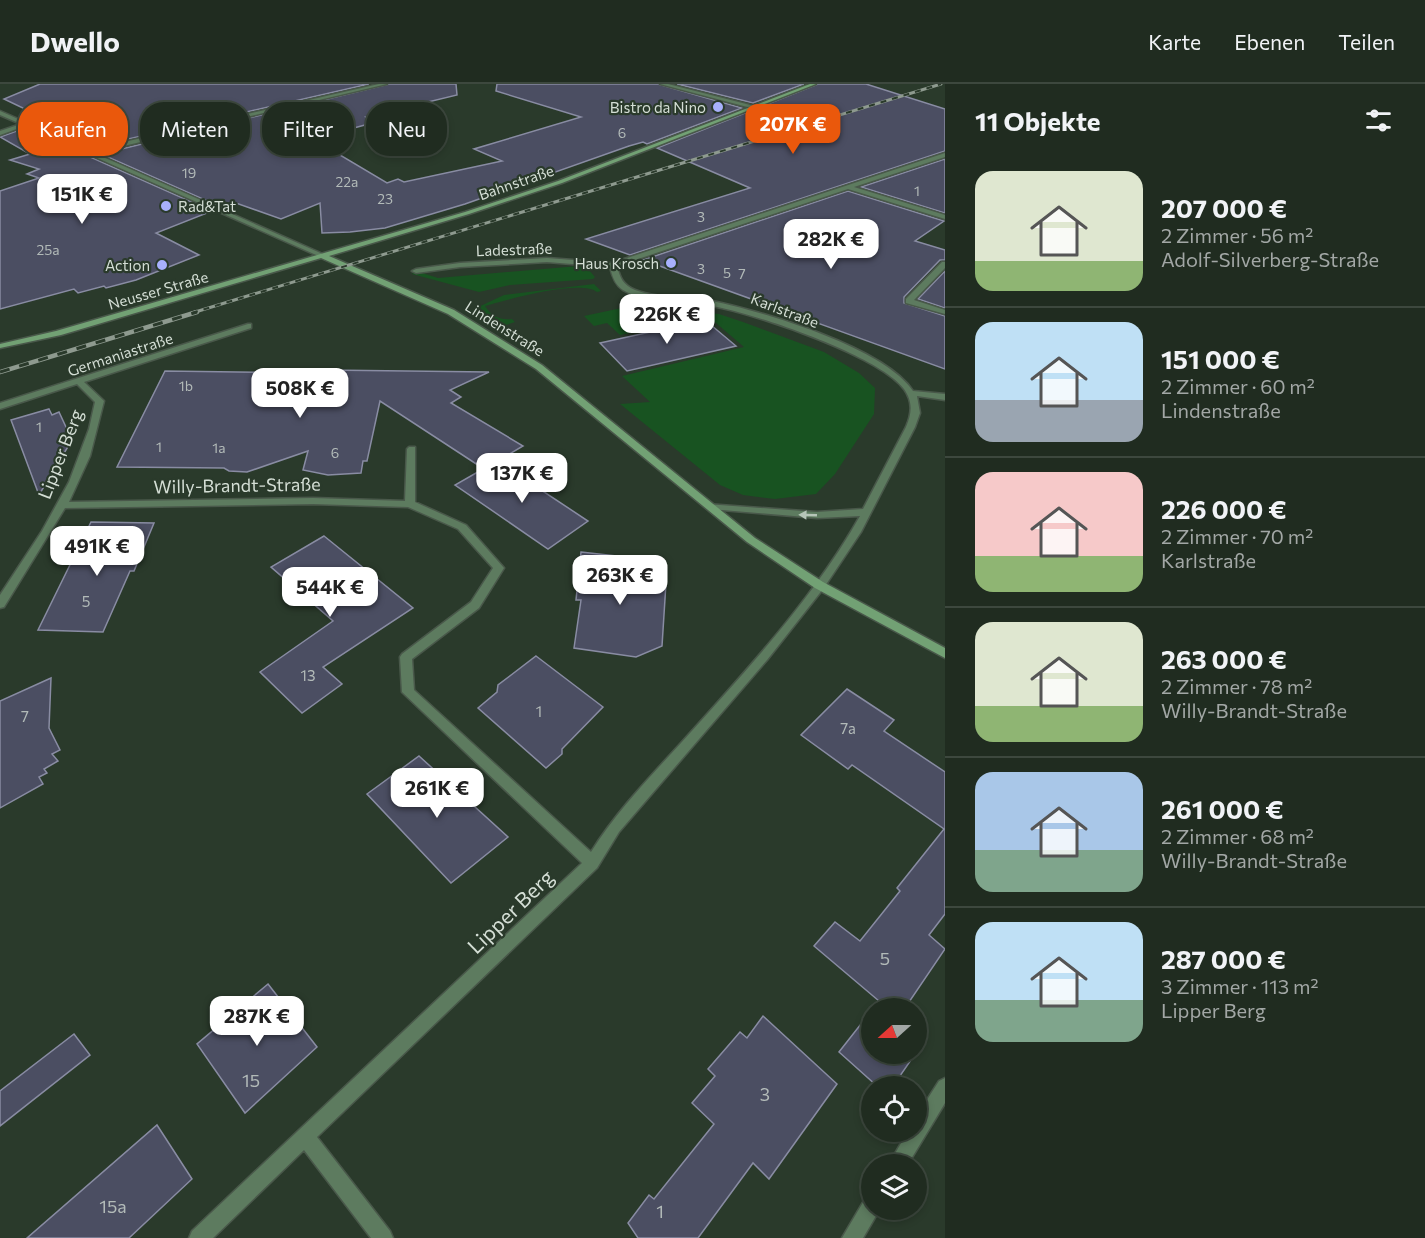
<!DOCTYPE html>
<html lang="de">
<meta charset="utf-8">
<style>
body{margin:0;font-family:Commissioner,sans-serif;background:#283429;color:#f1f3f6;height:100vh;display:flex;flex-direction:column;font-size:22px;white-space:nowrap}
*{box-sizing:border-box;margin:0}
p{font-size:20px;color:#a2a7a5}
.icon{flex:none;width:33px;height:33px;fill:none;stroke:currentColor;stroke-width:2;stroke-linecap:round;stroke-linejoin:round}
.map{position:relative;flex:1;overflow:hidden}
.sheet{display:flex;flex-direction:column;background:#202c20;width:480px}
.sheet>*{flex:none}
.guide{position:absolute;left:18px;top:18px;width:570px;height:54px;display:flex;gap:12px}
.needle{width:39px;rotate:249deg}
.fabs{position:absolute;left:861px;top:914px;display:grid;gap:12px}
.fabs a{display:grid;place-items:center;width:66px;height:66px;border-radius:50%;background:#202c20;box-shadow:0 3px 9px #0003,0 0 0 2px #3d483e;font-size:30px}
.price{position:absolute;translate:-50% -51px;padding:0 14px;border-radius:12px;background:#fff;color:#222;font-size:20px;line-height:39px;filter:drop-shadow(0 2px 3px #0008)}
.price::after{content:'';position:absolute;left:50%;top:36px;width:18px;height:14px;margin-left:-9px;background:inherit;clip-path:polygon(0 0,100% 0,50% 100%)}
.price.current{background:#ea580c;color:#fff}
ul{padding:0;list-style:none}
li{display:flex;align-items:center;gap:18px;height:150px;padding:0 30px}
li+li{border-top:2px solid #3d483e}
li span{display:grid;place-items:center;flex:none;width:168px;height:120px;border-radius:18px;color:#555}
li>.icon{margin-inline-start:auto}
span .icon{width:72px;height:72px;fill:#fffc;stroke-width:1}
li b{font-size:26px}
h2{display:flex;justify-content:space-between;align-items:center;height:72px;padding:0 30px;font-size:26px}
.pill{padding:0 21px;border-radius:24px;background:#202c20;box-shadow:0 3px 9px #0003,0 0 0 2px #3d483e;font-size:21px;line-height:54px}
.pill.current{background:#ea580c;color:#fff}
header{display:flex;align-items:center;gap:36px;box-sizing:border-box;height:84px;padding:0 30px;background:#202c20;border-bottom:2px solid #3d483e}
header strong{font-size:28px}
nav{display:flex;gap:33px;margin-inline-start:auto;font-size:21px}
main{display:flex;flex:1;min-height:0}
.map>svg:first-child{display:block}
</style>
<header>
<strong>Dwello</strong>
<nav><a>Karte</a><a>Ebenen</a><a>Teilen</a></nav>
</header>
<main>
<div class="map">
<svg width="945" height="1154" viewBox="0 0 945 1154">
<rect width="100%" height="100%" fill="#2a3a2b"/>
<g fill="#185321">
<path d="M 579,182 L 587,184 L 595,193 L 593,195 L 510,201 L 479,208 L 412,190 L 416,187 L 438,194 Z"/>
<path d="M 594,200 L 601,207 L 597,208 C 580,195 506,216 485,222 C 492,233 500,236 512,235 L 515,238 L 506,241 L 474,225 L 504,211 Z"/>
<path d="M 631,222 L 719,230 L 743,238 L 824,268 L 859,289 L 875,304 L 874,330 L 835,390 L 816,410 L 775,415 L 743,411 L 720,401 L 620,320 L 650,318 L 622,292 L 744,263 L 709,233 L 620,251 L 607,239 L 594,242 L 584,232 Z"/>
</g>
<g fill="#4b4e62" stroke="#898ca3" stroke-width="1.5">
<path d="M 40,0 L 369,0 L 89,64 L 30,38 L 44,34 L 4,15 Z"/>
<path d="M 389,0 L 456,0 L 457,11 L 366,33 L 376,38 L 313,55 L 387,99 L 398,95 L 404,98 L 502,77 L 474,65 L 581,33 L 496,7 L 497,0 L 658,0 L 742,24 L 647,60 L 643,58 L 629,62 L 465,120 L 385,144 L 350,148 L 322,149 L 320,119 L 281,135 L 236,119 L 223,124 L 101,70 Z"/>
<path d="M 677,0 L 804,0 L 753,19 Z"/>
<path d="M 818,0 L 866,0 L 945,25 L 945,67 L 630,171 L 586,155 L 750,104 L 657,64 Z"/>
<path d="M 25,44 L 212,127 L 156,149 L 199,171 L 136,196 L 106,204 L 104,202 L 78,209 L 74,205 L 0,225 L 0,107 L 39,94 L 27,90 L 39,85 L 10,76 L 30,70 L 0,53 Z"/>
<path d="M 945,75 L 945,129 L 861,103 Z"/>
<path d="M 848,107 L 944,137 L 915,157 L 945,166 L 945,176 L 940,176 L 904,213 L 904,219 L 945,232 L 945,285 L 643,176 Z"/>
<path d="M 945,187 L 945,224 L 918,215 Z"/>
<path d="M 705,236 L 736,262 L 627,287 L 600,259 Z"/>
<path d="M 325,286 L 489,288 L 450,306 L 461,313 L 451,319 L 523,362 L 484,385 L 380,317 L 367,377 L 363,377 L 361,389 L 328,391 L 303,386 L 308,367 L 247,388 L 229,387 L 224,384 L 117,383 L 165,287 L 324,289 Z"/>
<path d="M 49,325 L 52,331 L 59,328 L 72,356 L 39,411 L 11,336 Z"/>
<path d="M 497,377 L 529,398 L 588,437 L 548,465 L 455,401 Z"/>
<path d="M 91,438 L 154,439 L 134,487 L 130,487 L 103,548 L 38,546 Z"/>
<path d="M 324,452 L 413,524 L 323,583 L 342,600 L 302,629 L 260,588 L 333,537 L 271,483 Z"/>
<path d="M 581,468 L 616,472 L 616,477 L 663,483 L 663,499 L 666,499 L 662,562 L 636,573 L 574,564 L 581,516 L 576,516 Z"/>
<path d="M 536,572 L 603,623 L 562,665 L 562,670 L 546,684 L 478,624 L 497,608 L 498,601 Z"/>
<path d="M 51,594 L 49,644 L 60,666 L 52,670 L 58,677 L 44,685 L 47,689 L 39,693 L 43,700 L 0,724 L 0,617 Z"/>
<path d="M 847,605 L 894,636 L 884,647 L 945,688 L 945,830 L 929,851 L 945,865 L 905,924 L 873,924 L 879,917 L 814,862 L 835,838 L 860,857 L 900,807 L 897,804 L 944,745 L 852,681 L 848,685 L 801,651 Z"/>
<path d="M 419,672 L 508,753 L 451,799 L 367,710 Z"/>
<path d="M 268,900 L 317,963 L 245,1029 L 197,960 Z"/>
<path d="M 872,926 L 872,969 L 902,969 L 911,976 L 893,1002 L 877,1002 L 839,968 Z"/>
<path d="M 763,932 L 837,1000 L 769,1095 L 753,1079 L 698,1154 L 638,1154 L 628,1139 L 649,1111 L 654,1115 L 714,1040 L 692,1019 L 715,992 L 708,985 L 740,948 L 747,954 Z"/>
<path d="M 74,950 L 90,971 L 0,1042 L 0,1007 Z"/>
<path d="M 157,1041 L 192,1095 L 129,1154 L 27,1154 Z"/>
</g>
<g fill="none" stroke-linecap="round" stroke-linejoin="round">
<g stroke="#49584a" stroke-width="3">
<g id="street">
<path d="M 379,0 L 387,0 L 94,69 L 325,171 L 325,173 L 323,174 L 25,42 L 0,51 L 0,47 L 21,40 L 0,31 L 0,27 L 89,66 Z"/>
<path d="M 660,0 L 668,0 L 758,23 L 755,25 Z"/>
<path d="M 945,69 L 945,73 L 854,103 L 945,131 L 945,135 L 848,105 L 617,182 C 620,194 623,201 635,206 C 658,215 684,212 707,216 C 759,226 884,263 913,307 L 945,310 L 945,316 L 917,312 L 920,329 L 915,343 L 861,448 L 823,505 L 767,576 L 619,748 L 597,784 L 317,1053 L 390,1147 L 393,1154 L 371,1154 L 304,1066 L 213,1154 L 189,1154 L 192,1147 L 582,779 L 402,608 L 400,573 L 402,570 L 471,518 L 493,484 L 458,445 L 408,423 L 313,420 L 65,424 L 4,523 L 0,524 L 0,511 L 42,447 L 69,398 L 89,345 L 95,318 L 77,300 L 0,325 L 0,319 L 248,240 L 251,240 L 251,244 L 84,298 L 104,317 L 90,372 L 69,418 L 313,414 L 405,417 L 407,365 L 409,363 L 415,363 L 415,418 L 466,441 L 504,484 L 479,524 L 412,575 L 414,606 L 591,768 C 616,728 649,694 681,659 C 744,589 814,514 860,432 L 817,434 L 710,425 L 705,422 L 706,420 L 817,428 L 863,425 L 906,343 C 912,329 913,318 904,305 C 879,272 763,233 722,224 C 690,217 652,223 623,206 C 615,201 612,192 610,183 L 547,178 L 460,183 L 416,189 L 412,187 L 416,185 L 460,179 L 547,174 L 612,179 Z"/>
<path d="M 942,178 L 945,178 L 945,184 L 914,216 L 945,226 L 945,230 L 906,219 L 906,215 Z"/>
<path d="M 945,994 L 945,1019 L 908,1080 L 889,1080 L 908,1047 L 916,1047 L 916,1033 L 939,997 Z"/>
<path d="M 872,1113 L 872,1125 L 880,1125 L 863,1154 L 842,1154 L 865,1115 Z"/>
</g>
</g>
<g stroke="#49584a" stroke-width="3">
<path id="secondary" d="M 810,0 L 816,0 L 562,99 L 469,130 L 329,172 L 454,226 L 542,281 L 755,454 L 823,498 L 945,564 L 945,574 L 815,504 L 747,458 L 536,285 L 448,230 L 321,174 L 61,251 L 0,264 L 0,260 L 56,247 L 465,128 L 558,97 Z"/>
</g>
<use href="#street" fill="#5d7b5f" fill-rule="evenodd"/>
<use href="#secondary" fill="#72a174" fill-rule="evenodd"/>
<g stroke="#8e9a8f" stroke-width="3">
<path id="rail-far1" d="M 192,229 L 941,0"/>
</g>
<g stroke="#8e9a8f" stroke-width="4.5">
<path id="rail" d="M 0,288 L 197,228"/>
</g>
<use href="#rail-far1" stroke="#2a3a2b" stroke-width="2" stroke-dasharray="6" stroke-linecap="butt"/>
<use href="#rail" stroke="#2a3a2b" stroke-width="3" stroke-dasharray="10" stroke-linecap="butt"/>
</g>
<defs><path id="oneway-solid" d="M-6-.8H1V-3.2L6.5 0L1 3.2V.8H-6Z" transform="scale(1.5)"/></defs>
<use fill="#b6c5b8" href="#oneway-solid" transform="translate(808 431) rotate(-178)"/>
<g fill="#a8b0fc" stroke="#2a3a2b" stroke-width="2">
<circle cx="718" cy="23" r="6"/>
<circle cx="166" cy="122" r="6"/>
<circle cx="671" cy="179" r="6"/>
<circle cx="162" cy="181" r="6"/>
</g>
<g text-anchor="middle" dominant-baseline="central" stroke-width="4.5" stroke-linejoin="round" paint-order="stroke">
<g font-size="14" fill="#b2bab8">
<text x="622" y="48">6</text>
<text x="189" y="88">19</text>
<text x="347" y="97">22a</text>
<text x="917" y="106">1</text>
<text x="385" y="114">23</text>
<text x="701" y="132">3</text>
<text x="48" y="165">25a</text>
<text x="701" y="184">3</text>
<text x="727" y="188">5</text>
<text x="742" y="189">7</text>
<text x="186" y="301">1b</text>
<text x="39" y="342">1</text>
<text x="159" y="362">1</text>
<text x="219" y="363">1a</text>
<text x="335" y="368">6</text>
</g>
<g font-size="15" fill="#d4ded5" stroke="#2a3a2b" text-anchor="end">
<text x="706" y="23">Bistro da Nino</text>
<text x="178" y="122" text-anchor="start">Rad&amp;Tat</text>
<text x="659" y="179">Haus Krosch</text>
<text x="150" y="181">Action</text>
</g>
<g font-size="15" fill="#d4ded5" stroke="#2a3a2b">
<text transform="translate(516 98) rotate(-19)">Bahnstraße</text>
<text transform="translate(514 165) rotate(-2)">Ladestraße</text>
<text transform="translate(158 206) rotate(-16)">Neusser Straße</text>
<text transform="translate(785 226) rotate(21)">Karlstraße</text>
<text transform="translate(505 244) rotate(32)">Lindenstraße</text>
<text transform="translate(120 270) rotate(-18)">Germaniastraße</text>
</g>
<g font-size="15" fill="#b2bab8">
<text x="86" y="517">5</text>
<text x="308" y="591">13</text>
<text x="539" y="627">1</text>
<text x="25" y="632">7</text>
<text x="848" y="644">7a</text>
</g>
<g font-size="18" fill="#d4ded5" stroke="#2a3a2b">
<text transform="translate(60 370) rotate(-69)">Lipper Berg</text>
<text transform="translate(237 401) rotate(-1)">Willy-Brandt-Straße</text>
</g>
<g font-size="18" fill="#b2bab8">
<text x="885" y="874">5</text>
<text x="251" y="996">15</text>
<text x="765" y="1010">3</text>
<text x="113" y="1122">15a</text>
<text x="660" y="1127">1</text>
</g>
<g font-size="21" fill="#d4ded5" stroke="#2a3a2b">
<text transform="translate(510 827) rotate(-44)">Lipper Berg</text>
</g>
</g>
</svg>
<div class="fabs">
<a><svg class="needle" viewBox="-14 -14 28 28"><path d="M0-13l5 13h-10z" fill="#e53935"/><path d="M0 13l5-13h-10z" fill="#a2a7a5"/></svg></a>
<a><svg class="icon" aria-label="locate" viewBox="0 0 24 24"><circle cx="12" cy="12" r="6"/><path d="M12 2v4M12 18v4M2 12h4M18 12h4"/></svg></a>
<a><svg class="icon" aria-label="layers" viewBox="0 0 24 24"><path d="M12 4l9 5-9 5-9-5zM3 14l9 5 9-5"/></svg></a>
</div>
<b class="price current" style="left:793px;top:71px">207K €</b>
<b class="price" style="left:82px;top:141px">151K €</b>
<b class="price" style="left:831px;top:186px">282K €</b>
<b class="price" style="left:667px;top:261px">226K €</b>
<b class="price" style="left:300px;top:335px">508K €</b>
<b class="price" style="left:522px;top:420px">137K €</b>
<b class="price" style="left:97px;top:493px">491K €</b>
<b class="price" style="left:620px;top:522px">263K €</b>
<b class="price" style="left:330px;top:534px">544K €</b>
<b class="price" style="left:437px;top:735px">261K €</b>
<b class="price" style="left:257px;top:963px">287K €</b>
<div class="guide">
<a class="pill current">Kaufen</a>
<a class="pill">Mieten</a>
<a class="pill">Filter</a>
<a class="pill">Neu</a>
</div>
</div>
<section class="sheet">
<h2>11 Objekte<svg class="icon" aria-label="filters" viewBox="0 0 24 24"><path d="M4 7h16M4 17h16"/><circle cx="9" cy="7" r="2"/><circle cx="15" cy="17" r="2"/></svg></h2>
<ul>
<li><span style="background:linear-gradient(#dfe7d0 75%,#8fb573 0)"><svg class="icon" aria-label="home" viewBox="0 0 24 24"><path d="M3 11l9-7 9 7M6 9v11h12V9"/></svg></span><div><b>207 000 €</b><p>2 Zimmer · 56 m²</p><p>Adolf-Silverberg-Straße</p></div></li>
<li><span style="background:linear-gradient(#bfe0f5 65%,#9aa5b1 0)"><svg class="icon" aria-label="home" viewBox="0 0 24 24"><path d="M3 11l9-7 9 7M6 9v11h12V9"/></svg></span><div><b>151 000 €</b><p>2 Zimmer · 60 m²</p><p>Lindenstraße</p></div></li>
<li><span style="background:linear-gradient(#f6c9c9 70%,#8fb573 0)"><svg class="icon" aria-label="home" viewBox="0 0 24 24"><path d="M3 11l9-7 9 7M6 9v11h12V9"/></svg></span><div><b>226 000 €</b><p>2 Zimmer · 70 m²</p><p>Karlstraße</p></div></li>
<li><span style="background:linear-gradient(#dfe7d0 70%,#8fb573 0)"><svg class="icon" aria-label="home" viewBox="0 0 24 24"><path d="M3 11l9-7 9 7M6 9v11h12V9"/></svg></span><div><b>263 000 €</b><p>2 Zimmer · 78 m²</p><p>Willy-Brandt-Straße</p></div></li>
<li><span style="background:linear-gradient(#a9c7e8 65%,#7fa58c 0)"><svg class="icon" aria-label="home" viewBox="0 0 24 24"><path d="M3 11l9-7 9 7M6 9v11h12V9"/></svg></span><div><b>261 000 €</b><p>2 Zimmer · 68 m²</p><p>Willy-Brandt-Straße</p></div></li>
<li><span style="background:linear-gradient(#bfe0f5 65%,#7fa58c 0)"><svg class="icon" aria-label="home" viewBox="0 0 24 24"><path d="M3 11l9-7 9 7M6 9v11h12V9"/></svg></span><div><b>287 000 €</b><p>3 Zimmer · 113 m²</p><p>Lipper Berg</p></div></li>
</ul>
</section>
</main>
